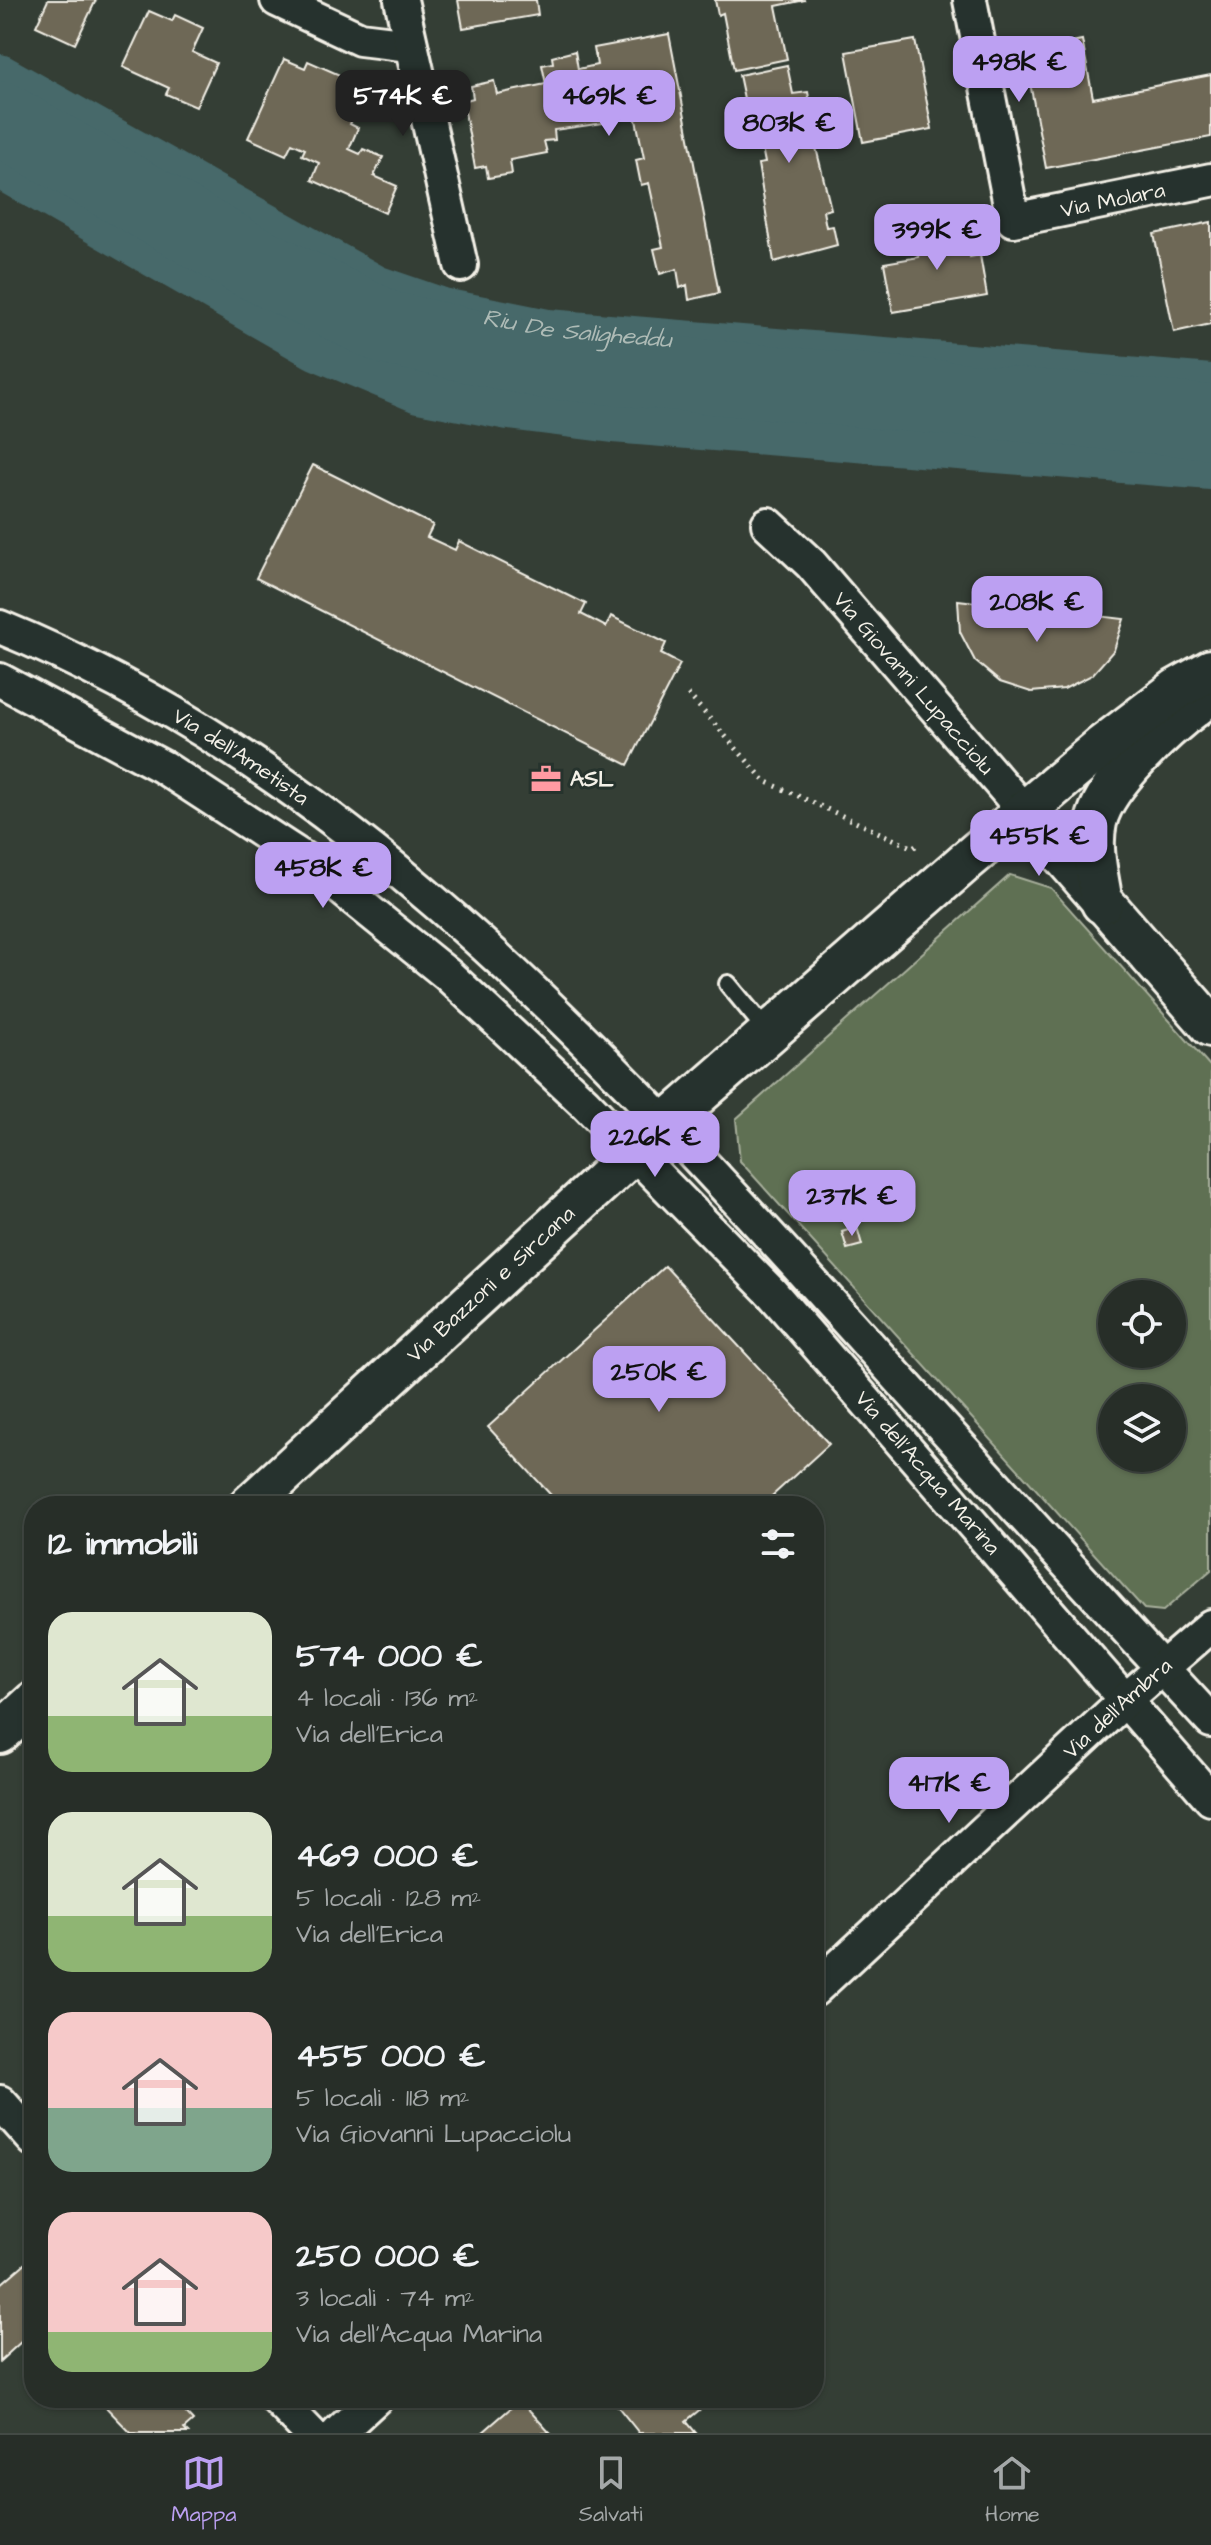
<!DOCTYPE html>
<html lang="it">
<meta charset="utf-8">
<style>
body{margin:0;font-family:"Architects Daughter",sans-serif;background:#333a34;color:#f1f3f6;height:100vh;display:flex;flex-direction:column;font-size:30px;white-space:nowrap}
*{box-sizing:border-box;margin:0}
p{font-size:26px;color:#a4a8a8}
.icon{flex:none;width:44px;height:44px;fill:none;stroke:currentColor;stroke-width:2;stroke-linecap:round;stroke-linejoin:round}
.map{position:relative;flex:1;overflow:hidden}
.details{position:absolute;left:24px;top:1496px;width:800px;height:912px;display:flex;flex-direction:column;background:#272e28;border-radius:32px;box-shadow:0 2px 6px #0004,0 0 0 2px #434a45}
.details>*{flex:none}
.buttons{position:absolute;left:1098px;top:1280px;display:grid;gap:16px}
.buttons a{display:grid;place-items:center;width:88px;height:88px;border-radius:50%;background:#272e28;box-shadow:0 2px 6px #0004,0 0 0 2px #434a45;font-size:40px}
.price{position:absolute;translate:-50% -68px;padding:0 18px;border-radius:16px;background:#bca0f2;color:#111;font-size:26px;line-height:52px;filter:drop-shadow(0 2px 4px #0008)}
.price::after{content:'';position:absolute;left:50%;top:48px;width:24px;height:18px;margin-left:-12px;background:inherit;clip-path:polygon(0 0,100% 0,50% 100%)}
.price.on{background:#222;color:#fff}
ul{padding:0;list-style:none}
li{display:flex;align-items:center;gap:24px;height:200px;padding:0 24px}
li span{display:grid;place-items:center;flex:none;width:224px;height:160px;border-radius:24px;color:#555}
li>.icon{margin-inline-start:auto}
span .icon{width:96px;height:96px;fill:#fffc;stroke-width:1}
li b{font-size:34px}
h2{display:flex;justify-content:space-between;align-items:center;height:96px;padding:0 24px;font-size:34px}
.dock{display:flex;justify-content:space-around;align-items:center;height:112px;border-top:2px solid #434a45;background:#272e28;font-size:22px;color:#a4a8a8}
.dock a{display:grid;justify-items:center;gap:4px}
.dock .on{color:#bca0f2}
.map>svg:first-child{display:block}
</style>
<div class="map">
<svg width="1211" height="2433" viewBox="0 0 1211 2433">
<rect width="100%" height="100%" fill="#343e35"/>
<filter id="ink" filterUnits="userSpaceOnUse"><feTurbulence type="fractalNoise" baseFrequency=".0125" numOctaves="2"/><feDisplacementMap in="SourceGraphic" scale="16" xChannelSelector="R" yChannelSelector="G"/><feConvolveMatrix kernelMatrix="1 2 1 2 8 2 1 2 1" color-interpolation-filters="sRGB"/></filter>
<g filter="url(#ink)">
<path fill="#5e7052" stroke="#a9b09d" stroke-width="2" fill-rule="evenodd" d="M 1010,875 L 1051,888 L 1211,1067 L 1211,1570 L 1163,1611 L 1144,1609 L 740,1161 L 736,1119 ZM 1112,1294 L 1172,1294 L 1172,1354 L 1112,1354 ZM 1112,1398 L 1172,1398 L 1172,1458 L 1112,1458 Z"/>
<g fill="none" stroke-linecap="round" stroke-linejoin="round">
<g stroke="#46696b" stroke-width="42">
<path id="s1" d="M 0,75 L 376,286 L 443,309 L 548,330 L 1211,385"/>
<path d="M 0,168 L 316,349 L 419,392 L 509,409 L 613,422 L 1211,469"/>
</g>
<path stroke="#46696b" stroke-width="74" d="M 0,118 L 246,259 L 387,328 L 546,362 L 1211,422"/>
</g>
<g fill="#6e6856" stroke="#f4f1e8" stroke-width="2">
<path d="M 48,0 L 96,0 L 75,44 L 36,26 Z"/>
<path d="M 458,0 L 536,0 L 538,15 L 463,28 Z"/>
<path d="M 715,0 L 805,0 L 776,6 L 787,59 L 734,70 L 723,13 L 718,15 Z"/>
<path d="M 149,11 L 172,21 L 175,15 L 203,28 L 192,52 L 216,63 L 196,107 L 166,94 L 169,88 L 123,67 Z"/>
<path d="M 669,34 L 719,293 L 689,300 L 687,285 L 680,288 L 677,269 L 660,274 L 654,249 L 663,247 L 649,183 L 641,185 L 636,160 L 644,158 L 635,115 L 650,111 L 647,96 L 626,98 L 628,104 L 611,107 L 612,118 L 603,119 L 604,123 L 554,130 L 555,140 L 544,141 L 547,153 L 510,160 L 512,174 L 488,178 L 486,166 L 475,168 L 463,101 L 473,98 L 471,86 L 494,81 L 497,94 L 546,84 L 542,65 L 553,63 L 552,57 L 575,51 L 578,69 L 597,65 L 594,48 Z"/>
<path d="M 915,40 L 932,129 L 863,142 L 846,52 Z"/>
<path d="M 1082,40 L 1093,98 L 1211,75 L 1211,137 L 1046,168 L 1024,51 Z"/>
<path d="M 284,59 L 305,68 L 308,61 L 367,87 L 350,124 L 358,128 L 349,149 L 360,154 L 363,149 L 383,157 L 374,176 L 397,186 L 385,213 L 312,180 L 319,163 L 302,155 L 305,149 L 292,143 L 286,155 L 248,138 Z"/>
<path d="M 787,65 L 793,94 L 808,92 L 813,119 L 809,119 L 831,209 L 823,211 L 826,227 L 833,226 L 837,245 L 774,262 L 758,164 L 765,163 L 754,106 L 746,108 L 739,75 Z"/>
<path d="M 1211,222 L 1211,324 L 1174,332 L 1154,234 Z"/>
<path d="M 964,223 L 970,257 L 980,255 L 987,296 L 893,312 L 884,263 L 919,257 L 917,249 L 925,247 L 922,230 Z"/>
<path d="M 313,465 L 433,525 L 427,537 L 455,550 L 459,541 L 586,604 L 581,614 L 606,627 L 611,616 L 666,643 L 661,654 L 680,664 L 628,765 L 256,578 Z"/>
<path d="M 958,600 L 1124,619 L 1114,650 L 1092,675 L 1064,689 L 1031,692 L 1000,682 L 975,661 L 960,632 Z"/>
<path d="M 857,1227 L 862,1245 L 847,1249 L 842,1232 Z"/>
<path d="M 665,1266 L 829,1444 L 761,1506 L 561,1506 L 488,1427 Z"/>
<path d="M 29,2260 L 34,2267 L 31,2311 L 34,2330 L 0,2361 L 0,2285 Z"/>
<path d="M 97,2398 L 172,2398 L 193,2421 L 184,2429 L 188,2433 L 131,2433 Z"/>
<path d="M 611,2398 L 714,2398 L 686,2421 L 696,2433 L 639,2433 Z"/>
<path d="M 520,2400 L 550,2433 L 482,2433 Z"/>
</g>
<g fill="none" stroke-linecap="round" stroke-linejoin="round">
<g stroke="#f4f1e8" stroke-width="22">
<path id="service" d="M 728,984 L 770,1035"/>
</g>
<g stroke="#f4f1e8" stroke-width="38">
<g id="minor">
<path d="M 277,0 L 360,39 L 410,45"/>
<path d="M 401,0 L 461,265"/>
<path id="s2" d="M 970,0 L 1013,220 L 1211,180"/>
<path id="s3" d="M 768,524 L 811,564 L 1024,811"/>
<path id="s4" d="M 0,627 C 330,762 575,1021 810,1280 C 943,1427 1076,1575 1211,1721"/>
<path id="s5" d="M 0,680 L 163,767 L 307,861 L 448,975 L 585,1103 L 772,1293 L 1211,1799"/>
<path id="s6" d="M 814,1990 L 1123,1702 L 1211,1626"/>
<path d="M 0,2102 L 34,2140"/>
<path d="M 276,2398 L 310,2433"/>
<path d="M 338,2433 L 376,2398"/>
</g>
</g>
<g stroke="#f4f1e8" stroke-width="46">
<g id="tertiary">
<path d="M 1024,811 L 1211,1026"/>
<path d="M 1102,903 C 1098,877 1090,848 1096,822 C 1105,783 1167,727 1198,704"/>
<path id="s7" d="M 249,1506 L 667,1122 L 965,862 L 1101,747 L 1177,689 L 1211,670"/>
<path d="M 0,1733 L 34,1702"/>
</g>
</g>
<path stroke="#f4f1e8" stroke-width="5" stroke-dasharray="2 6" stroke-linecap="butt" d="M 688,694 L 765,781 L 913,848 L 920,843"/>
<use href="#service" stroke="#26332d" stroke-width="16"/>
<use href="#minor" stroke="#26332d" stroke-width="32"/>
<use href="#tertiary" stroke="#26332d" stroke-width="40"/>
</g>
</g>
<defs>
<g id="office-bare" transform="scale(2.4)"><path d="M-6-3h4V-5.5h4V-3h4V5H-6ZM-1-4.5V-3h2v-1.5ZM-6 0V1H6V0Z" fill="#ff9aa2" stroke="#26332d" stroke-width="2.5" paint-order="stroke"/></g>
</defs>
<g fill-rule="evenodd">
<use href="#office-bare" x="546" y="779"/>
</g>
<g text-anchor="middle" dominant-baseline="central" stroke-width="6" stroke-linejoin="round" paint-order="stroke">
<g font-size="22" fill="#f4f1e8" stroke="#26332d">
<text stroke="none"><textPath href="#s2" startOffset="326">Via Molara</textPath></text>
<text stroke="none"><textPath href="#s3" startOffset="216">Via Giovanni Lupacciolu</textPath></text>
<text stroke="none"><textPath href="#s4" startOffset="274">Via dell'Ametista</textPath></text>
<text stroke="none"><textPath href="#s7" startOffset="328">Via Bazzoni e Sircana</textPath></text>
<text stroke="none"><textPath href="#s5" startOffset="1230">Via dell'Acqua Marina</textPath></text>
<text stroke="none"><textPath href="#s6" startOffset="414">Via dell'Ambra</textPath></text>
</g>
<g font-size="22" font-weight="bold" fill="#f4f1e8" stroke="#26332d" text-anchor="start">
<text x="570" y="779">ASL</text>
</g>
<g font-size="24" font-style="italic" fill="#aebbb6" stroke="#26332d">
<text stroke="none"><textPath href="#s1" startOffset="638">Riu De Saligheddu</textPath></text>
</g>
</g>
</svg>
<div class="buttons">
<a><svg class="icon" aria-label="locate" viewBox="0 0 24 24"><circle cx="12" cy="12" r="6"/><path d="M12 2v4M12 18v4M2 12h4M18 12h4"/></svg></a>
<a><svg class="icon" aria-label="layers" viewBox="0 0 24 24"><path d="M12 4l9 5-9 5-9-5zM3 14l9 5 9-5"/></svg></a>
</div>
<b class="price" style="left:1019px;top:104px">498K €</b>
<b class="price on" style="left:403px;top:138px">574K €</b>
<b class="price" style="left:609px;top:138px">469K €</b>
<b class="price" style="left:789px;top:165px">803K €</b>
<b class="price" style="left:937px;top:272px">399K €</b>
<b class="price" style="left:1037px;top:644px">208K €</b>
<b class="price" style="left:1039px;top:878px">455K €</b>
<b class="price" style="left:323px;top:910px">458K €</b>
<b class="price" style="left:655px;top:1179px">226K €</b>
<b class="price" style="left:852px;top:1238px">237K €</b>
<b class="price" style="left:659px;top:1414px">250K €</b>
<b class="price" style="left:949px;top:1825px">417K €</b>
<section class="details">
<h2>12 immobili<svg class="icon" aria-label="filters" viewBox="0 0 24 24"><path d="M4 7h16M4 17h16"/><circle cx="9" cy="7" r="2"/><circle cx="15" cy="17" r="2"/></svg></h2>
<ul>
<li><span style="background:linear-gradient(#dfe7d0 65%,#8fb573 0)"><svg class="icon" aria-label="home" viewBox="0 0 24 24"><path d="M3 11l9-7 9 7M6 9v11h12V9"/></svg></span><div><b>574 000 €</b><p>4 locali · 136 m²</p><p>Via dell'Erica</p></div></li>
<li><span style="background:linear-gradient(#dfe7d0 65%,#8fb573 0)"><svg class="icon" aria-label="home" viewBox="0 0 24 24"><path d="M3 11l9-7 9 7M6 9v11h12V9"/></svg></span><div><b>469 000 €</b><p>5 locali · 128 m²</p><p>Via dell'Erica</p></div></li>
<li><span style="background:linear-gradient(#f6c9c9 60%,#7fa58c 0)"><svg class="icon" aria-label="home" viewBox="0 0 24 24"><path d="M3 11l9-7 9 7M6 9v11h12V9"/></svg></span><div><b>455 000 €</b><p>5 locali · 118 m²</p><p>Via Giovanni Lupacciolu</p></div></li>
<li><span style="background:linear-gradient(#f6c9c9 75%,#8fb573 0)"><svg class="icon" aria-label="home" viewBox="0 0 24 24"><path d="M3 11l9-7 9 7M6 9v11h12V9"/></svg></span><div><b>250 000 €</b><p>3 locali · 74 m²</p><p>Via dell'Acqua Marina</p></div></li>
</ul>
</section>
</div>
<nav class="dock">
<a class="on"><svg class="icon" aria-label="map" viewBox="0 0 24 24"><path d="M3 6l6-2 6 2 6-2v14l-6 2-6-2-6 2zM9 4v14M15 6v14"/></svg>Mappa</a>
<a><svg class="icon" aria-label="saved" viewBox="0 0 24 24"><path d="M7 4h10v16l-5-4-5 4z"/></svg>Salvati</a>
<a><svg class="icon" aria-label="home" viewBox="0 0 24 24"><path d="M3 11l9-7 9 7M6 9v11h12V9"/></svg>Home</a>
</nav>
